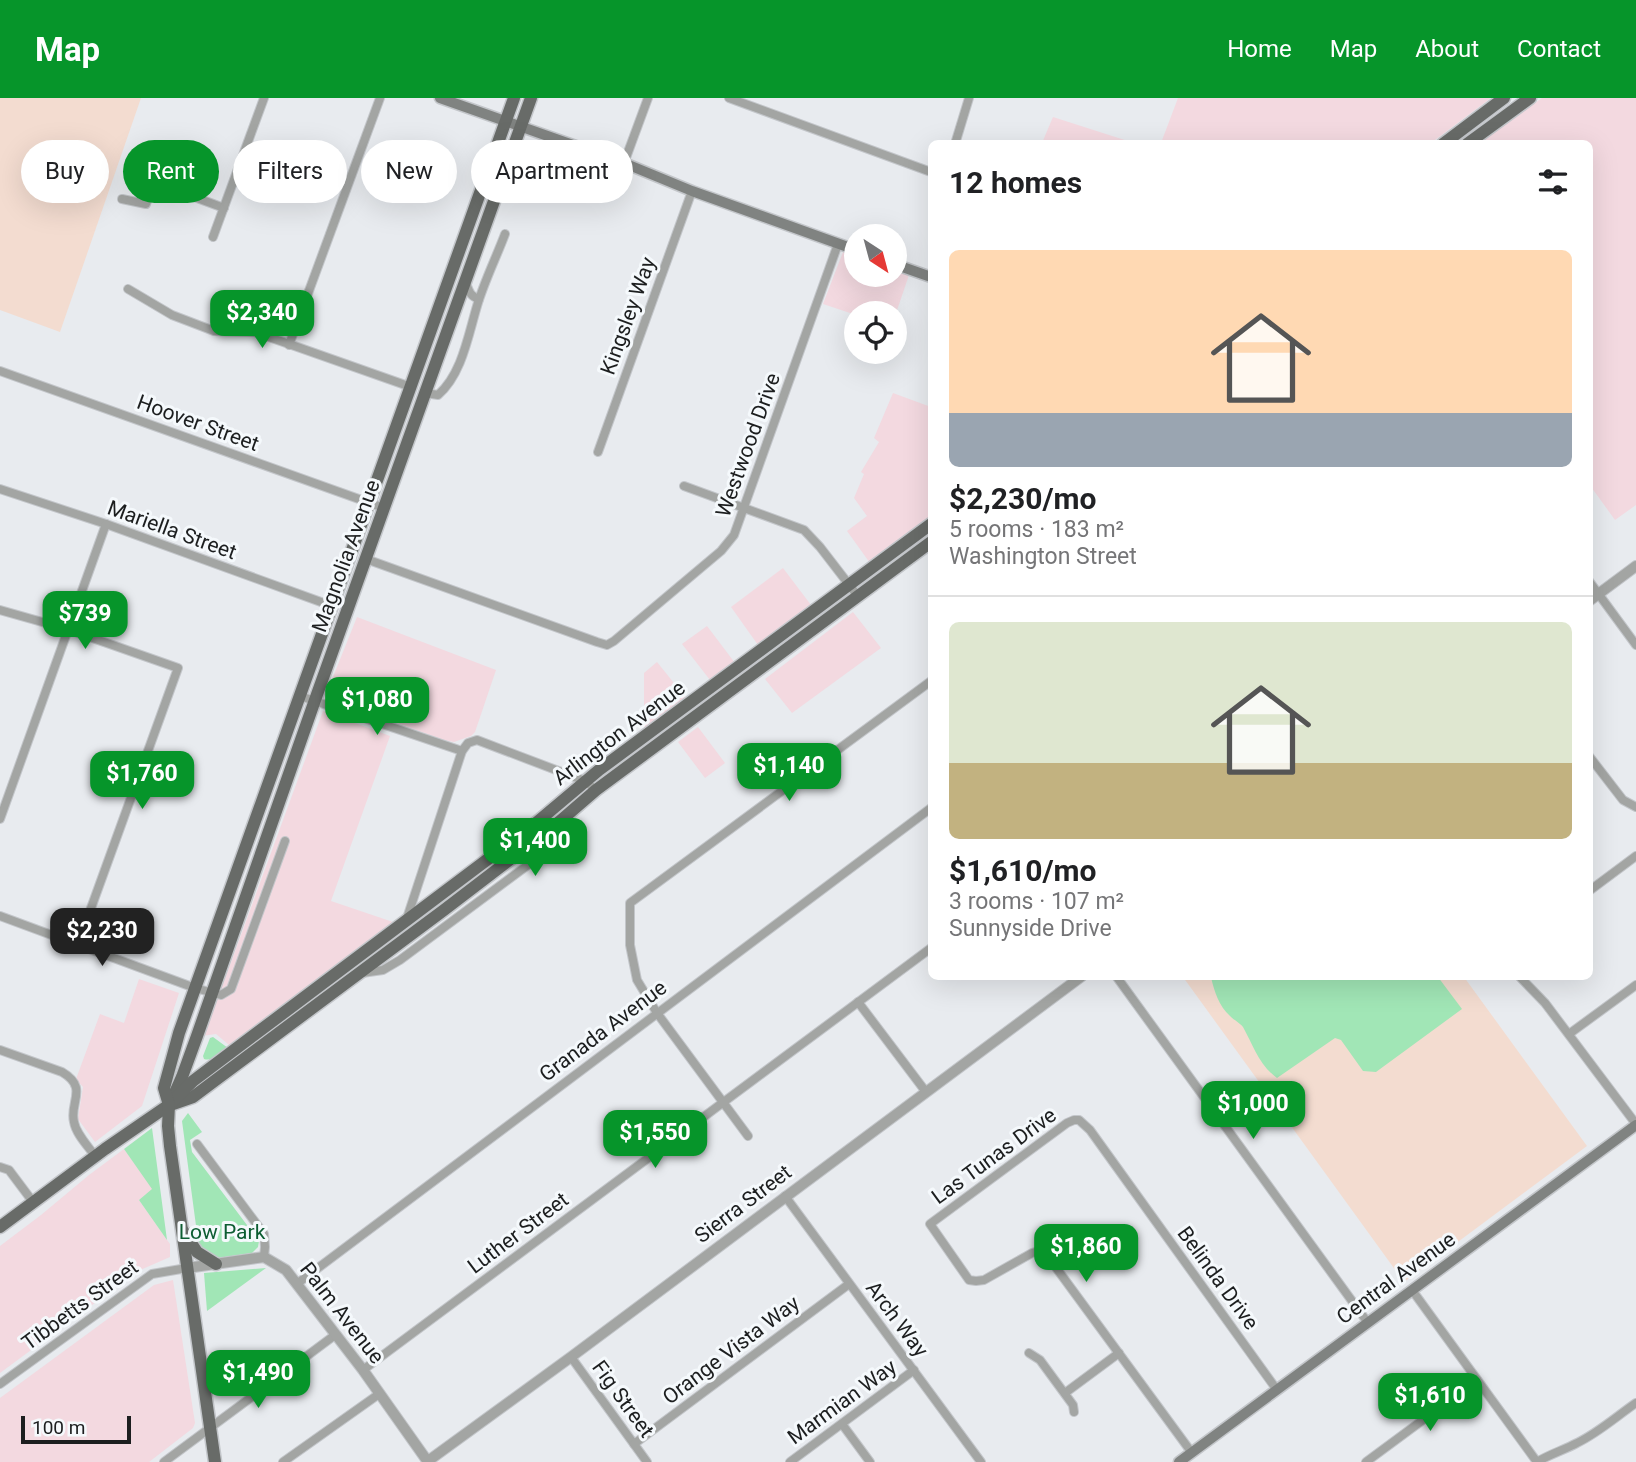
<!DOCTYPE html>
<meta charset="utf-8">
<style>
body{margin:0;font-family:Roboto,sans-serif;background:#f2f2f2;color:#202124;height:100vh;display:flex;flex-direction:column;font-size:26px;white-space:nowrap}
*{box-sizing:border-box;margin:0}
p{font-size:23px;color:#757577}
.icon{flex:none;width:38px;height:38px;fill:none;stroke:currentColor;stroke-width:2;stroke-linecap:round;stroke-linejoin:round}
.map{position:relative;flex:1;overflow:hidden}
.panel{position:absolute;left:928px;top:42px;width:665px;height:840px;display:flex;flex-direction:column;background:#fff;border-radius:10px;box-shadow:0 7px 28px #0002}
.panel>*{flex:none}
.hud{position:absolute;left:21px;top:42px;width:665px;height:63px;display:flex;gap:14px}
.needle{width:46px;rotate:144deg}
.fabs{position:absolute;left:844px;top:126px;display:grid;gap:14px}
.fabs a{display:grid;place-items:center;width:63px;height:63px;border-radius:50%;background:#fff;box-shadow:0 7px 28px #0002;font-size:35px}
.scale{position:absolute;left:21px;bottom:18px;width:110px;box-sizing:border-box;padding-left:7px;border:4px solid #1c1e1f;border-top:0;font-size:19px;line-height:24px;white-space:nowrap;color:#1c1e1f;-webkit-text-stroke:5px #f5f9fc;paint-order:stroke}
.price{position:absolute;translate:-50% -60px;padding:0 16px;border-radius:14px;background:#06952a;color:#fff;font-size:23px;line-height:46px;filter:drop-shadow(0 2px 4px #0008)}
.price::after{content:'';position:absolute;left:50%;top:42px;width:21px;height:16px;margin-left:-10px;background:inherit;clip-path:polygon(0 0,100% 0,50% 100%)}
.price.active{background:#222;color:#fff}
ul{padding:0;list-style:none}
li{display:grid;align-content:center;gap:14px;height:371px;padding:0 21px}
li+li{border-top:2px solid #e0e0e0}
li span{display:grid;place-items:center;height:217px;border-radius:10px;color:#555}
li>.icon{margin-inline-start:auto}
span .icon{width:126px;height:126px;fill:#fffc;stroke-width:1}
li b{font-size:30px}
h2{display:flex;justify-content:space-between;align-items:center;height:84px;padding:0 21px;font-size:30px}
.pill{padding:0 24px;border-radius:32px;background:#fff;box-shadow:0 7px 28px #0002;font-size:24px;line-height:63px}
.pill.active{background:#06952a;color:#fff}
header{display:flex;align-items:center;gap:42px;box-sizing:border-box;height:98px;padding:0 35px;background:#06952a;color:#fff}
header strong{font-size:33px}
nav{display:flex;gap:38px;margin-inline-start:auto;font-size:24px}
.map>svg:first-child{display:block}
</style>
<header>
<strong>Map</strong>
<nav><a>Home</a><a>Map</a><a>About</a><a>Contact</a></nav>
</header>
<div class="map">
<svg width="1636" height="1364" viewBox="0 0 1636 1364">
<rect width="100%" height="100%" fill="#e8ebef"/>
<g fill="#f3d9e0">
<path d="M 1178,0 L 1491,0 L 1431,45 L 1161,45 Z"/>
<path d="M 1542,0 L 1636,0 L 1636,407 L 1615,422 L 1589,386 L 1589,46 L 1479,45 Z"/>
<path d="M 1053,19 L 1134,45 L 1042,45 Z"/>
<path d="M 843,154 L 856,159 L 856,177 L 894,177 L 894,172 L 909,177 L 894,221 L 894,215 L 856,215 L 856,217 L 823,206 Z"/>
<path d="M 893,295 L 931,309 L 931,419 L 870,465 L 847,433 L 867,418 L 854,400 L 864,376 L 861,374 L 879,344 L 874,340 Z"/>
<path d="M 783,470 L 811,507 L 758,547 L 731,509 Z"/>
<path d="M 853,514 L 881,550 L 792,615 L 765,581 Z"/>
<path d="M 357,519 L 496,572 L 475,634 L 471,638 L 454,644 L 444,642 L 325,599 Z"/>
<path d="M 707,528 L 735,565 L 710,582 L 682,546 Z"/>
<path d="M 657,564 L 686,600 L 644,632 L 644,575 Z"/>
<path d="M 323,613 L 390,638 L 331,803 L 393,824 L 229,947 L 216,936 L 202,938 L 223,886 Z"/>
<path d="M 698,629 L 725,665 L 705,680 L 678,644 Z"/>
<path d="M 139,881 L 179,895 L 142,1008 L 95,1044 L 78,1021 L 83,989 L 76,981 L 100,916 L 124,925 Z"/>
<path d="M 124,1051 L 153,1091 L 139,1102 L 170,1146 L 170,1159 L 138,1173 L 0,1275 L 0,1148 L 41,1117 L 89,1077 Z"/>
<path d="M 173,1182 L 195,1325 L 193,1330 L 149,1364 L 0,1364 L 0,1300 L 154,1187 Z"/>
</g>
<g fill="#f3dcd0">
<path d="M 0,0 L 141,0 L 60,234 L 0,212 Z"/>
<path d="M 1183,879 L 1464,879 L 1587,1048 L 1404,1184 Z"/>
</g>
<g fill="#a1e6b6">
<path d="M 1211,879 L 1438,879 L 1462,911 L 1376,974 L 1363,973 L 1341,942 L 1335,940 L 1277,980 C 1259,967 1253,947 1243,929 C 1239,924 1235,923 1230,918 C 1219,908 1214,893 1211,879 Z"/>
<path d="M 213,939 L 228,950 C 221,955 213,964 204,961 L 203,958 L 210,940 Z"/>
<path d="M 188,1015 L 202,1034 L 190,1042 L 192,1054 L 259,1143 L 258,1149 L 252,1155 L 218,1160 L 205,1155 L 199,1150 L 182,1023 Z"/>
<path d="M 152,1030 L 167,1142 L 139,1102 L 152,1091 L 124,1051 Z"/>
<path d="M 266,1170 L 207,1213 L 204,1175 Z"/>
</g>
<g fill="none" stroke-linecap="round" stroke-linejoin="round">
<g stroke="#c3c6ca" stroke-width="10">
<g id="minor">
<path d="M 729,0 L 931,74"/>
<path d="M 955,46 L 969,0"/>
<path d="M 142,62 L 157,70 L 154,84 L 224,110"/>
<path d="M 624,65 L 648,0"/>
<path d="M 122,101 L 146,106 L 154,84"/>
<path d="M 213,139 L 264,0"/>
<path d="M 465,183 C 469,192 469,198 479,201"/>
<path d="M 128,191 L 172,217 L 214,233 L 255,234 L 411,289"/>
<path d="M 289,247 L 380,0"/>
<path d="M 0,273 L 384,410"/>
<path d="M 425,295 L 438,297 C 462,276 468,238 477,208 C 484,184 496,160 505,136"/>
<path d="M 598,354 L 692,93"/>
<path d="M 684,388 L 804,432 L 820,449 L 857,497"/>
<path d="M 0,391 L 106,426 L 332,508"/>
<path d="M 366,461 L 597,544 L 607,547 L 614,543 L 721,453 L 734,437 L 838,146"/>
<path d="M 1589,483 L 1636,547"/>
<path d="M 0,512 L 67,531 L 178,570 L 78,846"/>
<path d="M 300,598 L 462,653"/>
<path d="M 1589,658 L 1623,702 L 1636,709"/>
<path d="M 0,721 L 106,426"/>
<path d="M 1589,793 L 1636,758"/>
<path d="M 0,818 L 195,890 L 221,897 L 231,891 L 285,743"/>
<path d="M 407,820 L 462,653 L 468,645 L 477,642 L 585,683 L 596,692"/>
<path d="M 362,875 L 383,872 L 400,862 L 536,761 L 556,745 L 565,734 L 559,724"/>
<path d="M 1116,878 L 1368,1225"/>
<path d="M 1519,878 L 1545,905 L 1636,1026"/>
<path d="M 858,904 L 926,994"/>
<path d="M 1569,936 L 1636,887"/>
<path d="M 0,952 L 62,974 C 89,990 69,1004 74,1024 C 76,1036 88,1048 95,1058"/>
<path d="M 748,1038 L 657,915 L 637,882 L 630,847 L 630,805 L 931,583"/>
<path d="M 197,1046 L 264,1136 L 265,1149 L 264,1159"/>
<path d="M 0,1069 L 9,1072 L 33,1104"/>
<path d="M 785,1098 L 981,1364"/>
<path d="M 298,1185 L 931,710"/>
<path d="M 1412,1192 L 1537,1364"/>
<path d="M 1029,1255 L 1040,1262 L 1073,1307 L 1074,1314"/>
<path d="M 571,1259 L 647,1364"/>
<path d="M 363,1272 L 931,850"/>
<path d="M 0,1286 L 152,1176 L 187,1170"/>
<path d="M 1065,1295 L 1119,1255"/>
<path d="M 842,1326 L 870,1364"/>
<path d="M 634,1346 L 849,1186"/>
<path d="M 1192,1355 L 1046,1156 L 1039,1153 L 1032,1155 L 984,1182 L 976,1183 L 969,1182 L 930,1126 L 1067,1025 L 1074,1022 L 1079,1022 L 1090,1032 L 1277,1292"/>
<path d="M 164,1364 L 335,1237"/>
<path d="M 283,1364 L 379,1296"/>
<path d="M 790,1364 L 914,1272"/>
<path d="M 1366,1364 L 1477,1282"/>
<path d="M 1537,1364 C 1550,1356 1564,1352 1577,1345 C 1598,1335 1617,1318 1636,1305"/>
</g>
</g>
<g stroke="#c3c6ca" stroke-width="12">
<g id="tertiary">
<path d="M 1589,503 L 1636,468"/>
<path d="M 187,1170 L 264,1159 L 286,1172 L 363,1272 L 428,1364"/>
<path d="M 428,1363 L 571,1259 L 1082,878"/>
</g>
</g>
<g stroke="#c3c6ca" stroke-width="13">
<g id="secondary">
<path d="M 440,0 L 624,65 L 692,93 L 856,152"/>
<path d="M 894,166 L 931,179"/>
<path d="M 1179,1364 L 1636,1027"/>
</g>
</g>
<g stroke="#c3c6ca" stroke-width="15">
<g id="primary">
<path d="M 1443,46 L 1504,0"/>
<path d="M 1467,46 L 1530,0"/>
<path d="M 174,997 L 182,979 L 197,938 L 315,602 L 531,0"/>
<path d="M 173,1006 L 193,999 L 217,981 L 444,812 L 559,724 L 596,692 L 931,444"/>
<path d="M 0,1129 L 105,1051 L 169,1007 L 193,983 L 536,725 L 599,672 L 931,426"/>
<path d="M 183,1133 L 197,1154 L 216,1166"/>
<path d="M 215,1364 L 170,1048 L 168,1028 L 169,1007 L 164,990 L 179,935 L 514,0"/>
</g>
</g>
<use href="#minor" stroke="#a3a5a3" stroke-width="8"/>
<use href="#tertiary" stroke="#a3a5a3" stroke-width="10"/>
<use href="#secondary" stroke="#808381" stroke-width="10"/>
<use href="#primary" stroke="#686b68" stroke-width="12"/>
</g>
<g text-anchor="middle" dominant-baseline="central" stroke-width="6" stroke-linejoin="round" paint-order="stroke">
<g font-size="21" fill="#1c1e1f" stroke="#f5f9fc">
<text transform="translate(628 218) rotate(-70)">Kingsley Way</text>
<text transform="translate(198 325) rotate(20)">Hoover Street</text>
<text transform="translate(748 347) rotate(-70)">Westwood Drive</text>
<text transform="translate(172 432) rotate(20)">Mariella Street</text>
<text transform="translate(346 458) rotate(-70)">Magnolia Avenue</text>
<text transform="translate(619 635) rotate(-37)">Arlington Avenue</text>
<text transform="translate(603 933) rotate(-37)">Granada Avenue</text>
<text transform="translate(994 1058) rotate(-36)">Las Tunas Drive</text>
<text transform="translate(743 1106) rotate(-37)">Sierra Street</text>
<text transform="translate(518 1135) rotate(-37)">Luther Street</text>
<text transform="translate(1218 1180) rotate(54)">Belinda Drive</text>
<text transform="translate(1396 1180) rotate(-36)">Central Avenue</text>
<text transform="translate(80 1207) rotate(-36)">Tibbetts Street</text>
<text transform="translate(342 1215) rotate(52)">Palm Avenue</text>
<text transform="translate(897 1221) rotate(53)">Arch Way</text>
<text transform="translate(731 1252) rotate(-37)">Orange Vista Way</text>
<text transform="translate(623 1301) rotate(54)">Fig Street</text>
<text transform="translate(842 1304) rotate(-36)">Marmian Way</text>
</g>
<g font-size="21" fill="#0d5d32" stroke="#f5f9fc">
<text x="222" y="1134">Low Park</text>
</g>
</g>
</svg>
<div class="fabs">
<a><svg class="needle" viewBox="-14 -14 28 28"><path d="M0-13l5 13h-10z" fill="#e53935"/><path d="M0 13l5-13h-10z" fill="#757577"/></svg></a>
<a><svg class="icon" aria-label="locate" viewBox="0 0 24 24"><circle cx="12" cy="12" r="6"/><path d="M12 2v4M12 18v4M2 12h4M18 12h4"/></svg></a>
</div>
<div class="scale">100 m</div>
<b class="price" style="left:262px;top:252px">$2,340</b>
<b class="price" style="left:85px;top:553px">$739</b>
<b class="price" style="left:377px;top:639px">$1,080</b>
<b class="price" style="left:789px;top:705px">$1,140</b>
<b class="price" style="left:142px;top:713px">$1,760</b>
<b class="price" style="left:535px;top:780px">$1,400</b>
<b class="price active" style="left:102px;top:870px">$2,230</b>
<b class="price" style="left:1253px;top:1043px">$1,000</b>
<b class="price" style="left:655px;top:1072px">$1,550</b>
<b class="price" style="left:1086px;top:1186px">$1,860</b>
<b class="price" style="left:258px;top:1312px">$1,490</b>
<b class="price" style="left:1430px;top:1335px">$1,610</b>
<div class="hud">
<a class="pill">Buy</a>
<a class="pill active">Rent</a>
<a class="pill">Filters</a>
<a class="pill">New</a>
<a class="pill">Apartment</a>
</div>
<section class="panel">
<h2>12 homes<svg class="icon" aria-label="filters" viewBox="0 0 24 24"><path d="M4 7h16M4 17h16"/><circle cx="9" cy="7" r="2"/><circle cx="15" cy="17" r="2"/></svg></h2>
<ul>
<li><span style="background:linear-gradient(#ffd9b3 75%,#9aa5b1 0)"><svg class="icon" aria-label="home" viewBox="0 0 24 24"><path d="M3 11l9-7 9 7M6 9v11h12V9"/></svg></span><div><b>$2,230/mo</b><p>5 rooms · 183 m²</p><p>Washington Street</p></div></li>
<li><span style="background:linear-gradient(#dfe7d0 65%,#c2b280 0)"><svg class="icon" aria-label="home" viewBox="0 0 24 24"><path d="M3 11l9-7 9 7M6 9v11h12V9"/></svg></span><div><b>$1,610/mo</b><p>3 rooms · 107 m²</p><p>Sunnyside Drive</p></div></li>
</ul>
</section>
</div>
